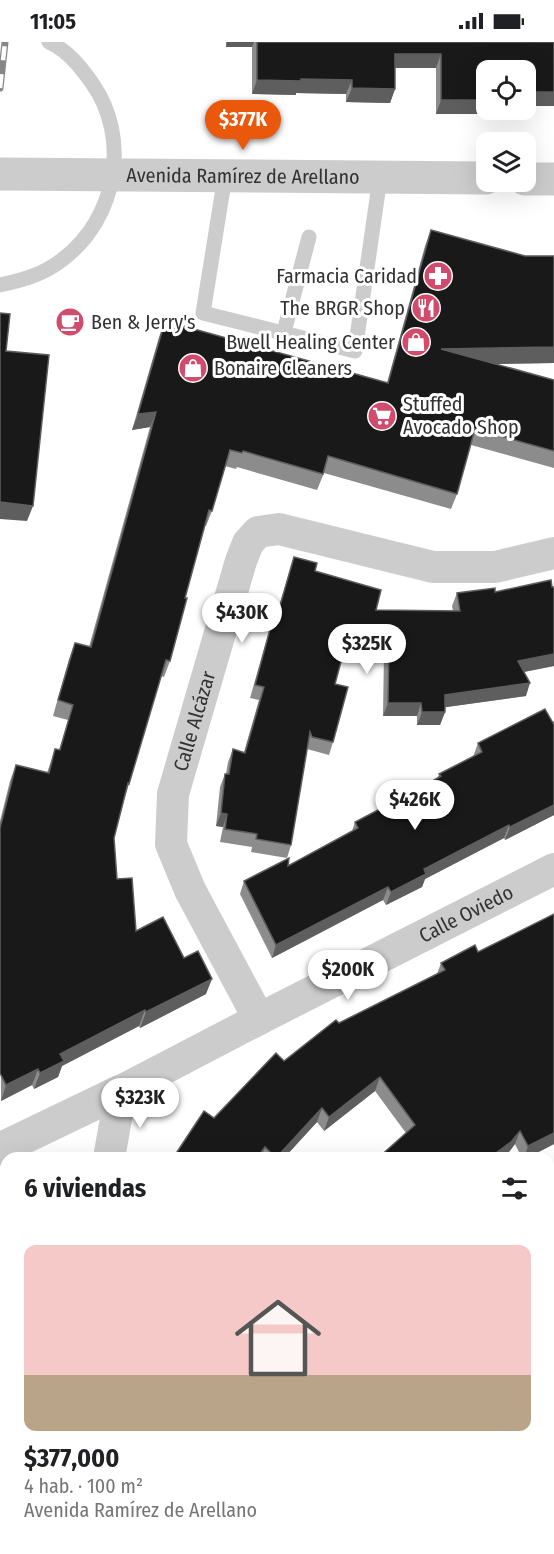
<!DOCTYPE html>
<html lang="es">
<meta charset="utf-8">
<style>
body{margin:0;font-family:"Fira Sans Condensed",sans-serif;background:#f6f6f6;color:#202124;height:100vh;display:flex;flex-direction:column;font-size:22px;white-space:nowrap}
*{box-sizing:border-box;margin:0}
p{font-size:20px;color:#757577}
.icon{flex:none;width:33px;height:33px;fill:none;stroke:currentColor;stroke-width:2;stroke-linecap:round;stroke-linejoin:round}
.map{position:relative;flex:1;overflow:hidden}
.panel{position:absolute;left:0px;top:1110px;width:555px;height:402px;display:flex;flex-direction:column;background:#fff;border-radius:18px 18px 0 0;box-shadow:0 6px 24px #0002}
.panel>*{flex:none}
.buttons{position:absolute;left:476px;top:18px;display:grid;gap:12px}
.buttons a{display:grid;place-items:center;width:60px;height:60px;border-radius:12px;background:#fff;box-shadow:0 6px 24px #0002;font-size:30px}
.price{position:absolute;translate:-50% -51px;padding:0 14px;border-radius:21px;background:#fff;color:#222;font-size:20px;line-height:39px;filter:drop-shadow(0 2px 3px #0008)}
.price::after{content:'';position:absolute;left:50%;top:36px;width:18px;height:14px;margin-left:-9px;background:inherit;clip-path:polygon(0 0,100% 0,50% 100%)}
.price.current{background:#ea580c;color:#fff}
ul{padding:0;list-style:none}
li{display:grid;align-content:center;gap:12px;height:318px;padding:0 24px}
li+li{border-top:2px solid #e0e0e0}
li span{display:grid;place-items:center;height:186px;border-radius:12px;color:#555}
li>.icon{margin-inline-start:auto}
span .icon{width:108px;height:108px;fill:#fffc;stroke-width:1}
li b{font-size:26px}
h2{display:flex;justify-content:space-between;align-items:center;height:72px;padding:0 24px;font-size:26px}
.status{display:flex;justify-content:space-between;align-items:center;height:42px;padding:0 30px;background:#fff;direction:ltr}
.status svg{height:16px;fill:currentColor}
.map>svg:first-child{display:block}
</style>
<div class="status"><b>11:05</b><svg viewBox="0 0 49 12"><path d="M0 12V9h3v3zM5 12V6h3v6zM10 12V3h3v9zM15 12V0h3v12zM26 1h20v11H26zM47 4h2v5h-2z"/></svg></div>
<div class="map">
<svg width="554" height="1512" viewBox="0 0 554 1512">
<rect width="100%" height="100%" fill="#fff"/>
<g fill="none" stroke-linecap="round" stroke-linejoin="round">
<g stroke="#ccc" stroke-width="15">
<path d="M 225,134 L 203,271 L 355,309 L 380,136"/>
<path d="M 0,243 C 23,238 45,232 63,217 C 117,176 131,96 92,41 C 80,24 68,9 49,0"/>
<path d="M 284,290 L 309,195"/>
<path d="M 0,1297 L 6,1297"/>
<path d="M 0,1357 L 6,1358"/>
</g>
<g stroke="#ccc" stroke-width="32">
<path id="s1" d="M 259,977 L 190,848 L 171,802 L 173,752 L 241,519 L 248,501 L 258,490 L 279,487 L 433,525 L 495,525 L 554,511"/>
<path id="s2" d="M 109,1116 L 121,1049 L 259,977 L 554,827"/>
<path d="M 549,1149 L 554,1146"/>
<path d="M 356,1506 L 356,1512"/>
</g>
<g stroke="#ccc" stroke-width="33">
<path id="s3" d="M 0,132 L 486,136"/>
<path d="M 525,137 L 554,137"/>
<path d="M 0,1107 L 121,1049"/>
</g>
<g stroke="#878787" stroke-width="7">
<path id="rail" d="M 0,46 L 5,0"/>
</g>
<use href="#rail" stroke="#fff" stroke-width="4.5" stroke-dasharray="14" stroke-linecap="butt"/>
</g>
<g fill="#8c8c8c">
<path d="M 226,0 L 554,0 L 554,64 L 525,64 L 525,28 L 486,28 L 486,64 L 482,64 L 479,72 L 436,72 L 436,26 L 395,26 L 395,47 L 390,61 L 346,60 L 346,52 L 296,51 L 296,53 L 252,52 L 252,5 L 226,5 Z"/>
<path d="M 431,188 L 525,214 L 554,214 L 554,321 L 494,322 L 554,338 L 554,426 L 471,403 L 457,452 L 451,467 L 324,431 L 317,448 L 237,425 L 236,427 L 225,424 L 212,469 L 206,484 L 205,484 L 185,556 L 170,619 L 164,635 L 161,634 L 129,742 L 125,755 L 114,796 L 117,837 L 136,889 L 184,916 L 206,952 L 140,986 L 139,984 L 62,1024 L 58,1035 L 34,1047 L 32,1043 L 1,1059 L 0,779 L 10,739 L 16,723 L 47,731 L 55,707 L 59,708 L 68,678 L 53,674 L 69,617 L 75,601 L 89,605 L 150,385 L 132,388 L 159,295 L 165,279 L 387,341 L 425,204 Z"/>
<path d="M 294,515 L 376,568 L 453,569 L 452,564 L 457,551 L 495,550 L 554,545 L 554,624 L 524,630 L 526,654 L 445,665 L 445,670 L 440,683 L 417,683 L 417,674 L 383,674 L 384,610 L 346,600 L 335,642 L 333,700 L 329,713 L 307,707 L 291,803 L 287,816 L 251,810 L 252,805 L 220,800 L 223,785 L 216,784 L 220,745 L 225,732 L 226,732 L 228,720 L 233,707 L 244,710 L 259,658 L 250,656 L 268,593 L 272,580 L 274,581 L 290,528 Z"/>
<path d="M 554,680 L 554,773 L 505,798 L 504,796 L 425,837 L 422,845 L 386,863 L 383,858 L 272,916 L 240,852 L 244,839 L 288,824 L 352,789 L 355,780 L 424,744 L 438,736 L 439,732 L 473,715 L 478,701 Z"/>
<path d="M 441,921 L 554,1102 L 527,1116 L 522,1116 L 515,1102 L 506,1114 L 503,1116 L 378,1116 L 406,1091 L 375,1049 L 324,1089 L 317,1080 L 284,1116 L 173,1116 L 214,1076 L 284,1019 L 339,981 L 437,932 Z"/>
<path d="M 4,1148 L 6,1148 L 6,1271 L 0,1271 L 1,1249 L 0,1248 L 0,1159 Z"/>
<path d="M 554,1397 L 554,1512 L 522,1512 L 518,1506 L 549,1506 L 549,1400 Z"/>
<path d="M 202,1506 L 304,1506 L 302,1512 L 203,1512 Z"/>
<path d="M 402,1506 L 478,1506 L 479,1512 L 400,1512 Z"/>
</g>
<g fill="#5e5e5e">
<path d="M 227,0 L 254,0 L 252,5 L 226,5 Z"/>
<path d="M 395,12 L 441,12 L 436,26 L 390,26 Z"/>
<path d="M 301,37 L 352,38 L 346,52 L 296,51 L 296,53 L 252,52 L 257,38 Z"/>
<path d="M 352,46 L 395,47 L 390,61 L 346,60 Z"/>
<path d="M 486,50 L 486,64 L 482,64 L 479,72 L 436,72 L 441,58 Z"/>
<rect x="525" y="50" width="29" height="14"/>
<path d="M 554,305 L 554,321 L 435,323 L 441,307 Z"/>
<path d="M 156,370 L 150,385 L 132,388 L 138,372 Z"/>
<path d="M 0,460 L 33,464 L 27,479 L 0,477 Z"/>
<path d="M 554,612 L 554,624 L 513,632 L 518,619 Z"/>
<path d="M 530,641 L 526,654 L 440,666 L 445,653 Z"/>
<path d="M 388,661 L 421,661 L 417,674 L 383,674 Z"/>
<path d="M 422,670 L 445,670 L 440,683 L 417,683 Z"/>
<path d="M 554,763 L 554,773 L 505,798 L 510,785 Z"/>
<path d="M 221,771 L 227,772 L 223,785 L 216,784 Z"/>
<path d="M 509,783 L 504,796 L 425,837 L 422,845 L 386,863 L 391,850 L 424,827 Z"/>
<path d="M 388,845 L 383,858 L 272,916 L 276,903 Z"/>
<path d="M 212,937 L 206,952 L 140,986 L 146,970 Z"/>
<path d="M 145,968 L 139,984 L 62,1024 L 58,1035 L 34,1047 L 40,1031 L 60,1012 Z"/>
<path d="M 38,1027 L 32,1043 L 1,1059 L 6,1043 Z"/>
<path d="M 380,1035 L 375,1049 L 324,1089 L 329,1075 Z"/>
<path d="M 322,1066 L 317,1080 L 284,1116 L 276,1116 Z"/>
<path d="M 520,1089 L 515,1102 L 506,1114 L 503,1116 L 489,1116 Z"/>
<path d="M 554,1091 L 554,1102 L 527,1116 L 524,1116 L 528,1104 Z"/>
<path d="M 265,1105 L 261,1116 L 257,1116 Z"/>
<path d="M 0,1234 L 6,1235 L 1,1249 L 0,1248 Z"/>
<path d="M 4,1257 L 6,1257 L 6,1271 L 0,1271 L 0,1267 Z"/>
<path d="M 554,1299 L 554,1309 L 549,1312 L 549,1303 Z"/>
<path d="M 554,1505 L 554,1512 L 542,1512 Z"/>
<path d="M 279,1506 L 304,1506 L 302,1512 L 277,1512 Z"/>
</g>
<g fill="#191919" stroke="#5e5e5e" stroke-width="1.5">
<path d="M 257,0 L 554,0 L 554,50 L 525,50 L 525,28 L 486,28 L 486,50 L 484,50 L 484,58 L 441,58 L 441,12 L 395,12 L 395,47 L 352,46 L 352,38 L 301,37 L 301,39 L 257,38 Z"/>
<path d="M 431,188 L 525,214 L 554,214 L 554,305 L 441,307 L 554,338 L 554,409 L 475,387 L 457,452 L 328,414 L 323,432 L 243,409 L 242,411 L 230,408 L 212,469 L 209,468 L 185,556 L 187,556 L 170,619 L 166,618 L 129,742 L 128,741 L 114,796 L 117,837 L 132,836 L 136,889 L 163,875 L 184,916 L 198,909 L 212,937 L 146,970 L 145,968 L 60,1012 L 64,1019 L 40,1031 L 38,1027 L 6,1043 L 0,1031 L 0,786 L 16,723 L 49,731 L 55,707 L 60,708 L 73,663 L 58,658 L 75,601 L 91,605 L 156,370 L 138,372 L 165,279 L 388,341 Z"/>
<path d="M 0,271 L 10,272 L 6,309 L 49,313 L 33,464 L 0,460 Z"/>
<path d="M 294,515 L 317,521 L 315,529 L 381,548 L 376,568 L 460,569 L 457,551 L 495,546 L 495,550 L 551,538 L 552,545 L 554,545 L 554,612 L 518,619 L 530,641 L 445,653 L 445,670 L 422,670 L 421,661 L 388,661 L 389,597 L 350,586 L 335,642 L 348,645 L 333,700 L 312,695 L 310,690 L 291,803 L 256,797 L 257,792 L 225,787 L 227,772 L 221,771 L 225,732 L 229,732 L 233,707 L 245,711 L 264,645 L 255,643 L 272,580 L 275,581 Z"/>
<path d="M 545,667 L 553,681 L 554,680 L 554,763 L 510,785 L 509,783 L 424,827 L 426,832 L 391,850 L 388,845 L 276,903 L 244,839 L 289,816 L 288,824 L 358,786 L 355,780 L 424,744 L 441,734 L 439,732 L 482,710 L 478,701 Z"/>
<path d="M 554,872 L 554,1091 L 528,1104 L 520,1089 L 511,1100 L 489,1116 L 378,1116 L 415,1083 L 380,1035 L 329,1075 L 322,1066 L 276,1116 L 265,1105 L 257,1116 L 173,1116 L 204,1069 L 214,1076 L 276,1011 L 284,1019 L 336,978 L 339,981 L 445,928 L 441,921 L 475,903 L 478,910 Z"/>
<path d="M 4,1148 L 6,1148 L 6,1235 L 0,1234 L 0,1186 Z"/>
<path d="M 554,1193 L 554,1299 L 549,1303 L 549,1197 Z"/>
<path d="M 6,1237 L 6,1257 L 4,1257 Z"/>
<path d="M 554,1397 L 554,1466 L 549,1465 L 549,1400 Z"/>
<path d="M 554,1476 L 554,1505 L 542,1512 L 534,1512 L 531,1506 L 549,1506 L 549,1477 Z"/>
<path d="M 208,1506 L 280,1506 L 281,1512 L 209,1512 Z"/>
<path d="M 405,1506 L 478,1506 L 479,1512 L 406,1512 Z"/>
</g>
<defs>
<g id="pharmacy-disc" transform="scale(1.5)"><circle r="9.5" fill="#d14b6d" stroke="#fff"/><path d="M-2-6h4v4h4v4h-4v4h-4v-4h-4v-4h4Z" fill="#fff"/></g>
<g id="restaurant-disc" transform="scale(1.5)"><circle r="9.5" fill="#d14b6d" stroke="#fff"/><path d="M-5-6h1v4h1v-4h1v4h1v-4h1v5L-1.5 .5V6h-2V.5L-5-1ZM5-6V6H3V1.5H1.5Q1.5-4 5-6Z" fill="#fff"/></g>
<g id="cafe-disc" transform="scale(1.5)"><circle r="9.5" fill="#d14b6d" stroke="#fff"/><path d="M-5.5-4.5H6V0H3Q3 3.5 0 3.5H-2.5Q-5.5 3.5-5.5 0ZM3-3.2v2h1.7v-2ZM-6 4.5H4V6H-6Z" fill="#fff"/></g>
<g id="shop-disc" transform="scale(1.5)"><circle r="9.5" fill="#d14b6d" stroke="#fff"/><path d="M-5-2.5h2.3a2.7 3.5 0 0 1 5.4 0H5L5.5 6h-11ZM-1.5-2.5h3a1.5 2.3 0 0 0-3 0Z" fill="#fff"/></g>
<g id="supermarket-disc" transform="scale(1.5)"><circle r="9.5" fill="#d14b6d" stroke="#fff"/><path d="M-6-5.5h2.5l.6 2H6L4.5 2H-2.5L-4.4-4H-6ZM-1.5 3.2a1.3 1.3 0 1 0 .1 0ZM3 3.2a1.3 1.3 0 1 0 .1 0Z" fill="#fff"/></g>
</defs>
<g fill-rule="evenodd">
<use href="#pharmacy-disc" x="438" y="234"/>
<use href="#restaurant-disc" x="426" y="266"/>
<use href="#cafe-disc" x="70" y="280"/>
<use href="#shop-disc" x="416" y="300"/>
<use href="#shop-disc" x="193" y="326"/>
<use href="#supermarket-disc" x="382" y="374"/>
</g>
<g text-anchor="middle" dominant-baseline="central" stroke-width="6" stroke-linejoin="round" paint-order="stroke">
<g font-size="20" fill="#323232" stroke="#fff">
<text stroke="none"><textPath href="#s3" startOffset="243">Avenida Ramírez de Arellano</textPath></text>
<text stroke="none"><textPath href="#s1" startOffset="322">Calle Alcázar</textPath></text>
<text stroke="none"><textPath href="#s2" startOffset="456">Calle Oviedo</textPath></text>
</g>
<g font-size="20" fill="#323232" stroke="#fff" text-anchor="end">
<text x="417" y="234">Farmacia Caridad</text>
<text x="405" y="266">The BRGR Shop</text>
<text x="91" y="280" text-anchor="start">Ben &amp; Jerry's</text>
<text x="395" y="300">Bwell Healing Center</text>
<text x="214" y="326" text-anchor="start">Bonaire Cleaners</text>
<text x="403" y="362" text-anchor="start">Stuffed<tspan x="403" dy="23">Avocado Shop</tspan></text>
</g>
</g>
</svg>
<div class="buttons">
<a><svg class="icon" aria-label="locate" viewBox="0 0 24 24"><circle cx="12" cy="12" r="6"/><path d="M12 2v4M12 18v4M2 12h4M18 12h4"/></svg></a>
<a><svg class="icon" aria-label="layers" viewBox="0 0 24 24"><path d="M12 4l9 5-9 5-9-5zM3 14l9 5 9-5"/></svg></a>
</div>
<b class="price current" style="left:243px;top:109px">$377K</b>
<b class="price" style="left:242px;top:602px">$430K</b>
<b class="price" style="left:367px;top:633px">$325K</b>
<b class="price" style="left:415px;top:789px">$426K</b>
<b class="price" style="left:348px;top:959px">$200K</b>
<b class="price" style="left:140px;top:1087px">$323K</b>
<section class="panel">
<h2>6 viviendas<svg class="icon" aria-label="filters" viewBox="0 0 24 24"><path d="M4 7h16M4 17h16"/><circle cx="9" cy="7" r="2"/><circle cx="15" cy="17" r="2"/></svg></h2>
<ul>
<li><span style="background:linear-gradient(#f6c9c9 70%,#b9a48a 0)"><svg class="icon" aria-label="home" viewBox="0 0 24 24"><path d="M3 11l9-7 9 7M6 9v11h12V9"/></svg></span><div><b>$377,000</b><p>4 hab. · 100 m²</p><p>Avenida Ramírez de Arellano</p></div></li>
</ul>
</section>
</div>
